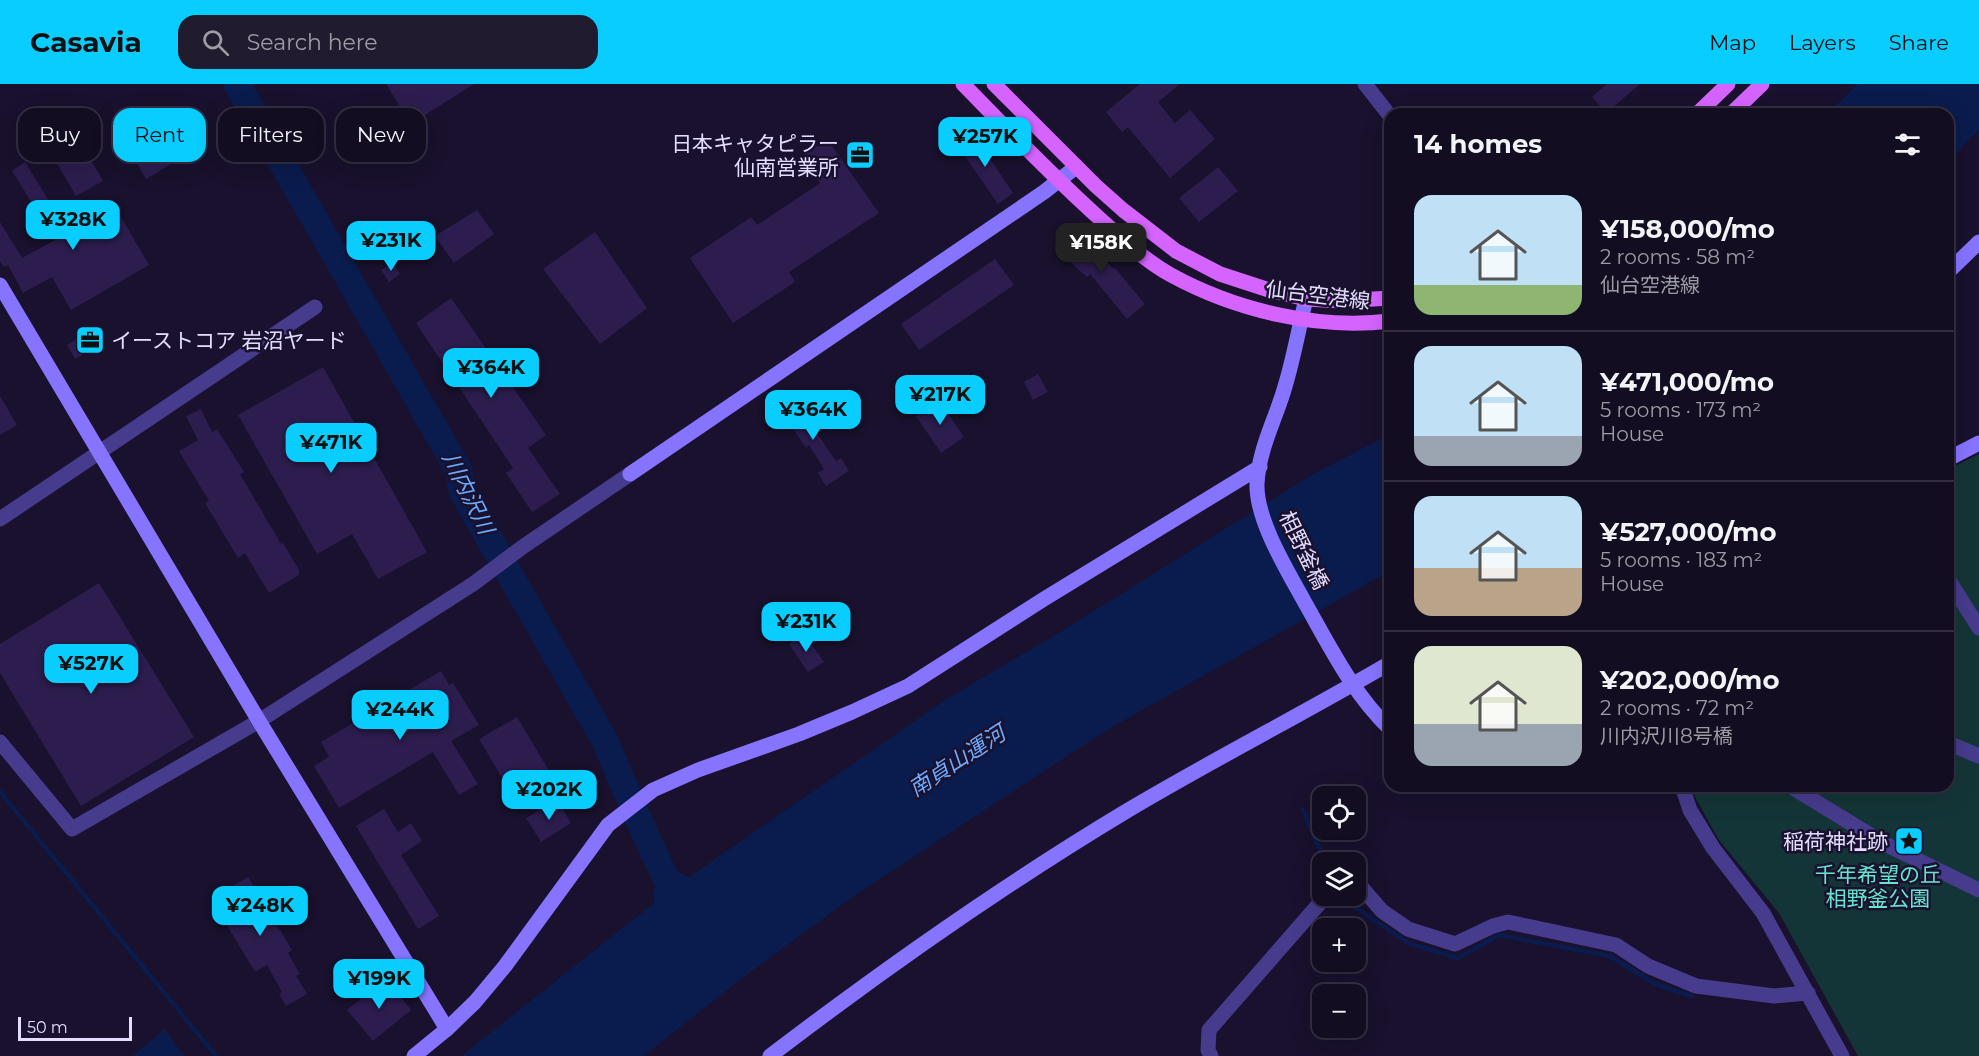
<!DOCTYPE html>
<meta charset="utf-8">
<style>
body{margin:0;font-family:Montserrat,"Noto Sans JP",sans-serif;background:#201b2f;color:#f1f3f6;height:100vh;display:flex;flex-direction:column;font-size:22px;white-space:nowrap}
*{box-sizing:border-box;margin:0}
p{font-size:20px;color:#9d9ca5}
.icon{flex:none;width:33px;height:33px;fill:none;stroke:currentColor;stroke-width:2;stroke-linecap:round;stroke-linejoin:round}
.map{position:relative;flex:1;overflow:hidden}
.side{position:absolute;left:1384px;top:24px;width:570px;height:684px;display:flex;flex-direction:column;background:#130d22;border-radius:18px;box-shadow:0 6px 24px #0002,0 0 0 2px #322d40}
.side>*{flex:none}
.top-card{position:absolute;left:18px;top:24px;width:570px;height:54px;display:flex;gap:12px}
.buttons{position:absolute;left:1312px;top:702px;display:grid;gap:12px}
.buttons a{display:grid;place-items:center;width:54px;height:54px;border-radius:12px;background:#130d22;box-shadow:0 6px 24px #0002,0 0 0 2px #322d40;font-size:30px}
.scale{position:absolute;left:18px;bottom:15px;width:114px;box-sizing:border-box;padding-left:6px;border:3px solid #e4ddff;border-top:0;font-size:16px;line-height:21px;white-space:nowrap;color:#e4ddff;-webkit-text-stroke:4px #19112d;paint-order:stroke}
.price{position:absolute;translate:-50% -51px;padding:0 14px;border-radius:12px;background:#09ccff;color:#111;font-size:20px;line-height:39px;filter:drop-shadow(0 2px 3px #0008)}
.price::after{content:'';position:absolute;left:50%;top:36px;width:18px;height:14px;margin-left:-9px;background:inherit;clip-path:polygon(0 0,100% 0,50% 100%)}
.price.selected{background:#222;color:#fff}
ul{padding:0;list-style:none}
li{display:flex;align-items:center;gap:18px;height:150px;padding:0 30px}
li+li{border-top:2px solid #322d40}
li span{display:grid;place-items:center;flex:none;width:168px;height:120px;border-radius:18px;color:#555}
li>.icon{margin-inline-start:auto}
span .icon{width:72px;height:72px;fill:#fffc;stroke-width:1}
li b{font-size:26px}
h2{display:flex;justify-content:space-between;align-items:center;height:72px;padding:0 30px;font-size:26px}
.chip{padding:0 21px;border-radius:18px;background:#130d22;box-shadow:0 6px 24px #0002,0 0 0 2px #322d40;font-size:21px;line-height:54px}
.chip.selected{background:#09ccff;color:#111}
header{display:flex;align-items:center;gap:36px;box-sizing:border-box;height:84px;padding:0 30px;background:#09ccff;color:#111}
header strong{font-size:28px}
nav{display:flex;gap:33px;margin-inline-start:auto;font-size:21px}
.search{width:420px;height:54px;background:#201b2f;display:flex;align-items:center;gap:15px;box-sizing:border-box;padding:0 21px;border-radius:18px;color:#9d9ca5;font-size:22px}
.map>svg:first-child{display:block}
</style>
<header>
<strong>Casavia</strong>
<div class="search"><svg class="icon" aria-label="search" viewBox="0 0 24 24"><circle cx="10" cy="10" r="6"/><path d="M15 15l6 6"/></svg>Search here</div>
<nav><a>Map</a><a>Layers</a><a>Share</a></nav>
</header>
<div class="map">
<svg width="1979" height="972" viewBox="0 0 1979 972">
<rect width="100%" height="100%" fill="#19112d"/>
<path fill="#143537" d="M 1979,370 L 1979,972 L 1858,972 L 1779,829 L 1719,756 L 1689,702 L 1948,702 L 1948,515 L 1952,513 L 1948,507 L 1949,385 Z"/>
<g fill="#0a1b4d">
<path d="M 1858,0 L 1979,0 L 1979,46 L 1949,77 L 1948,30 L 1827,30 Z"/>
<path d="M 1390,350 L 1390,487 L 1107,646 L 854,812 L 736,899 L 644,972 L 461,972 L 654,819 L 653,805 L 676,787 L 689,793 L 948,614 L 1060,548 L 1313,390 Z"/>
<path d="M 165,945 L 184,972 L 132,972 Z"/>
</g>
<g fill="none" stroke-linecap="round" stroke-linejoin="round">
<g stroke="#0a1b4d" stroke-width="4.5">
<path d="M 0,708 L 216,972"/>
<path d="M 1303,726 L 1325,778"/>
<path d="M 1345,812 L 1353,822 L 1410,860 L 1458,874 L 1499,851 L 1610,872 L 1655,900 L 1692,912"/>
</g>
<path stroke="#0a1b4d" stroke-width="27" d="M 237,0 L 459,387 L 462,407 L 605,657 L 641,741 L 681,827"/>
</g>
<g fill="#2c1d4e">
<path d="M 386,0 L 474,0 L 411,40 Z"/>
<path d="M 1140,0 L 1180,0 L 1158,18 L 1175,39 L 1190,26 L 1215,55 L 1170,94 L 1128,43 L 1122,48 L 1106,28 Z"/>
<path d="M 1607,0 L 1640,0 L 1606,29 L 1592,13 Z"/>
<path d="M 972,48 L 1013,109 L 998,120 L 956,59 Z"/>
<path d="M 75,49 L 103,97 L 76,112 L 48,64 Z"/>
<path d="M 162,55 L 176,77 L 146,95 L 133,72 Z"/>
<path d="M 827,55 L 879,129 L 789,188 L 795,198 L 733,239 L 690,174 L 751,133 L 757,141 L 820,99 L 802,73 Z"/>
<path d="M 25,78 L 68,148 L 114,121 L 149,181 L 71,226 L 52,193 L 23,209 L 8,181 L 4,183 L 0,177 L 0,138 L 22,174 L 55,156 L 12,87 Z"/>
<path d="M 1218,83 L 1238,107 L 1199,138 L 1179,114 Z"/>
<path d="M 477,126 L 494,150 L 454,179 L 435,152 Z"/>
<path d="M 1070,147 L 1114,185 L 1115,184 L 1145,220 L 1127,235 L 1090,190 L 1087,193 L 1054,164 Z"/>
<path d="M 595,148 L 647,224 L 600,260 L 543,185 Z"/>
<path d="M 995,175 L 1014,201 L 919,266 L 901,240 Z"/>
<path d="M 393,179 L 400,190 L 389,198 L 381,186 Z"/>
<path d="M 451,214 L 546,351 L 528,364 L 560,410 L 532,428 L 506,389 L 513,384 L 416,239 Z"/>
<path d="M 95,245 L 103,259 L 75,275 L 67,261 Z"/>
<path d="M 323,283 L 427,468 L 378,495 L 352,450 L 317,470 L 238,331 Z"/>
<path d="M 1038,290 L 1048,308 L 1033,316 L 1024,298 Z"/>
<path d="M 791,311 L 836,377 L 841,374 L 849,387 L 826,402 L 818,389 L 824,385 L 809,361 L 806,364 L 777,321 Z"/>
<path d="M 0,312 L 17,341 L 0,351 Z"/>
<path d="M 939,316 L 964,353 L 941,369 L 916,332 Z"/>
<path d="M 201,325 L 212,348 L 217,345 L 244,388 L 240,390 L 281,460 L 283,459 L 299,486 L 299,491 L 269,509 L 245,469 L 238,474 L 205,419 L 209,417 L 179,367 L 198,356 L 186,332 Z"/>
<path d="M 99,499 L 194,653 L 81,722 L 0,589 L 0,560 Z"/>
<path d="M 804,550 L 824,578 L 808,588 L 789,560 Z"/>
<path d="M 441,587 L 449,601 L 453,599 L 479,641 L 451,657 L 478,700 L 459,711 L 433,668 L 339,724 L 314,682 L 329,673 L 321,658 Z"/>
<path d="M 517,633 L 554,695 L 541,703 L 533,689 L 508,704 L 479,655 Z"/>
<path d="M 557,716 L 571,739 L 541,758 L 526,734 Z"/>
<path d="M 384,725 L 398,748 L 411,739 L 422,757 L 401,771 L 439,832 L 418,845 L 356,742 Z"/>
<path d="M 248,793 L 292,866 L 288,869 L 300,890 L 296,892 L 307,910 L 286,922 L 279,910 L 282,908 L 267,881 L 255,888 L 211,815 Z"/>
<path d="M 386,894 L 411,926 L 373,957 L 347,926 Z"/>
</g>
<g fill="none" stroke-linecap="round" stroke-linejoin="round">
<g stroke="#473b8d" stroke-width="15">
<path d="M 1365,0 L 1390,32"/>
<path d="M 0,435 L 315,223"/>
<path d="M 1948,495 L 1979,544"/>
<path d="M 0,658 L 72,745 L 259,637 L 473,500 L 524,462 L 630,390"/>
<path d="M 1948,659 L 1979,672"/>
<path d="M 1682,702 L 1690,726 L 1713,764 L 1763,829 L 1842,972"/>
<path d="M 1790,702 L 1885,760 L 1979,806"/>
<path d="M 1356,797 L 1382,827 L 1408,845 L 1455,860 L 1493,842 L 1508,838 L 1616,861 L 1648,882 L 1696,902 L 1774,912 L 1808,909"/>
<path d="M 1211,972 L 1208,966 L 1209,946 L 1326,812"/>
</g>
<g stroke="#8674ff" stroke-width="15">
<path d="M 1948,188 L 1979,158"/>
<path d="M 0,201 L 259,637 L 447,945"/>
<path d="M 1306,215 C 1299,243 1294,272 1286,299 C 1277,333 1259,363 1257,400 C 1256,436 1287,486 1304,517 C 1329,561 1353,610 1390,645"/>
<path d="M 1948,375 L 1979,359"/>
<path d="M 630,390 L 1044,108 L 1076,83"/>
<path d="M 414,972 L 447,945 L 475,918 L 505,882 L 608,741 L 653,706 L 698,686 L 799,650 L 852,628 L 908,602 L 1044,515 L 1260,383"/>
<path d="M 770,972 C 884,885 1002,802 1125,728 C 1212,676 1303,630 1390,579"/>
</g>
<g stroke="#d564ff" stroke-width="15">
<path d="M 963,0 C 1008,46 1052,92 1099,134 C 1121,154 1144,176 1171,191 C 1235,226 1317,246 1390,237"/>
<path d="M 994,0 L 1096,102 L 1123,126 L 1176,167 L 1220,190 L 1269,206 L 1306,215 L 1341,217 L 1390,214"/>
<path d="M 1697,30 L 1728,0"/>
<path d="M 1731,30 L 1762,0"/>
</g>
</g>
<defs>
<g id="office-square" transform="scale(1.5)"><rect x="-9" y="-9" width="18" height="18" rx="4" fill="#09ccff" stroke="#19112d"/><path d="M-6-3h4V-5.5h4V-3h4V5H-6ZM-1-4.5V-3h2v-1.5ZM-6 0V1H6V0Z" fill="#111"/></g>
<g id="sight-square" transform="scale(1.5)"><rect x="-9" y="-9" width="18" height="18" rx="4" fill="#09ccff" stroke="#19112d"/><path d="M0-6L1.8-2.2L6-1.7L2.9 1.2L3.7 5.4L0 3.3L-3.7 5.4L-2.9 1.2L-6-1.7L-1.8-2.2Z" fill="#111"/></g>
</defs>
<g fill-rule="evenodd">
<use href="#office-square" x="860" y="71"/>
<use href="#office-square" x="90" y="256"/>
<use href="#sight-square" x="1909" y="757"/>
</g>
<g text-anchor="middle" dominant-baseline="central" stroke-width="5" stroke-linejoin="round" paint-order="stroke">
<g font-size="21" fill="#e4ddff" stroke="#19112d" text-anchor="end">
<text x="839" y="59">日本キャタピラー<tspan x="839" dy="24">仙南営業所</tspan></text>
<text x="111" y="256" text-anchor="start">イーストコア 岩沼ヤード</text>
<text x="1888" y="757">稲荷神社跡</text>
</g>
<g font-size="21" fill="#e4ddff" stroke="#19112d">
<text transform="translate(1318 211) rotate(7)">仙台空港線</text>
<text transform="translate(1304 466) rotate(64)">相野釜橋</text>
</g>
<g font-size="21" fill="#64e4d1" stroke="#19112d">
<text x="1878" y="790">千年希望の丘<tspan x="1878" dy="24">相野釜公園</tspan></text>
</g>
<g font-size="22" font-style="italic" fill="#6babff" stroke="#19112d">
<text transform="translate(468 409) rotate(64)">川内沢川</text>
<text transform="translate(957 677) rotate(-33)">南貞山運河</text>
</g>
</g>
</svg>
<div class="buttons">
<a><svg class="icon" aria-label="locate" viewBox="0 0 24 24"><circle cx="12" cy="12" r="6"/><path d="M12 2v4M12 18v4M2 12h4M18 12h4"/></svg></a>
<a><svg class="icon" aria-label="layers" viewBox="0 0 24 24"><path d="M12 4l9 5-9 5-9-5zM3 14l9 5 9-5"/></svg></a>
<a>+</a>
<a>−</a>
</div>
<div class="scale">50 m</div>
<b class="price" style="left:985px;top:84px">¥257K</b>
<b class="price" style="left:73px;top:167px">¥328K</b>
<b class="price" style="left:391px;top:188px">¥231K</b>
<b class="price selected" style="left:1101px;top:190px">¥158K</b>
<b class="price" style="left:491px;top:315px">¥364K</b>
<b class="price" style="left:940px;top:342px">¥217K</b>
<b class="price" style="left:813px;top:357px">¥364K</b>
<b class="price" style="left:331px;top:390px">¥471K</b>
<b class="price" style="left:806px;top:569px">¥231K</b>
<b class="price" style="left:91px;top:611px">¥527K</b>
<b class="price" style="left:400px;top:657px">¥244K</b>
<b class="price" style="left:549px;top:737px">¥202K</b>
<b class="price" style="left:260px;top:853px">¥248K</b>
<b class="price" style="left:379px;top:926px">¥199K</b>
<div class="top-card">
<a class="chip">Buy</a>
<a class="chip selected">Rent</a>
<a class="chip">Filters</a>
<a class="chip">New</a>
</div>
<section class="side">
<h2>14 homes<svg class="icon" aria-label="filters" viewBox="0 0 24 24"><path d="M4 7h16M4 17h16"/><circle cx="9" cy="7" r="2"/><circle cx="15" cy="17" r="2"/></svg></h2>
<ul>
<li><span style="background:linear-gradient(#bfe0f5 75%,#8fb573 0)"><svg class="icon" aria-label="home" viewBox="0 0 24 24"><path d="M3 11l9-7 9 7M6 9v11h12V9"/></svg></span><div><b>¥158,000/mo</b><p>2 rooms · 58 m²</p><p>仙台空港線</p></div></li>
<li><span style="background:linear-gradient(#bfe0f5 75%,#9aa5b1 0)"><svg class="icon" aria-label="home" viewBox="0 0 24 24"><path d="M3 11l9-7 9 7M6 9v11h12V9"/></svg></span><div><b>¥471,000/mo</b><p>5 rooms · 173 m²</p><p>House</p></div></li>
<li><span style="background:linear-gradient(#bfe0f5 60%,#b9a48a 0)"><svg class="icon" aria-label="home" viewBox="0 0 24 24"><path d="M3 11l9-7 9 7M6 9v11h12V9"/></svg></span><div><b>¥527,000/mo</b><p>5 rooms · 183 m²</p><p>House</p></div></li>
<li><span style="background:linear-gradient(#dfe7d0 65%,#9aa5b1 0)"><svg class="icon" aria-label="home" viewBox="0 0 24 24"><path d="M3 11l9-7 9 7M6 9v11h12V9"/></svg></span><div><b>¥202,000/mo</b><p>2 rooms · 72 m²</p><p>川内沢川8号橋</p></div></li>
</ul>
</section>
</div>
